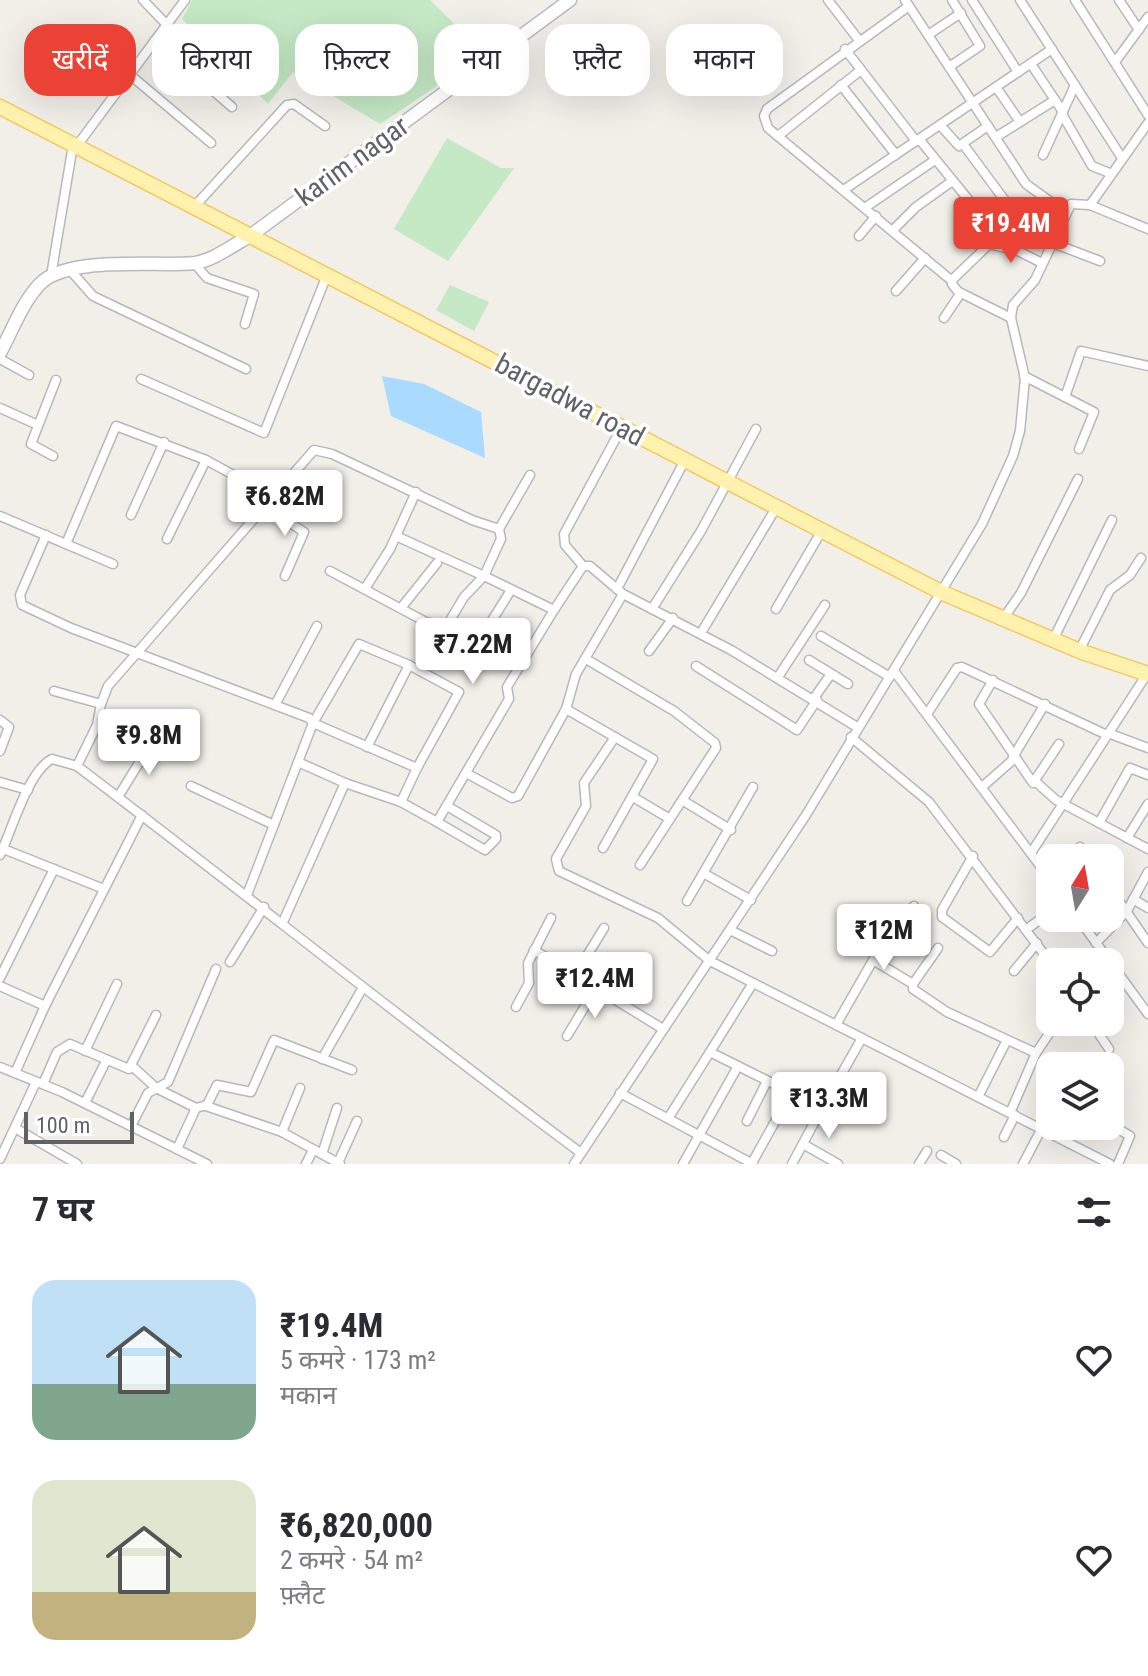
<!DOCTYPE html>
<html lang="hi">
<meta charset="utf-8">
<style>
body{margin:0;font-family:"Roboto Condensed","Noto Sans Devanagari",sans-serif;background:#f2f2f3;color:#2b2b33;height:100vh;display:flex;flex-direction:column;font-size:30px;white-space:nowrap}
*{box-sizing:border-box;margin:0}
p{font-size:26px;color:#7c7c81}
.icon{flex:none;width:44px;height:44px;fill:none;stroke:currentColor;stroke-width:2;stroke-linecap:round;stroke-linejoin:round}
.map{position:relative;height:1164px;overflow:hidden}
.side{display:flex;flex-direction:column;background:#fff;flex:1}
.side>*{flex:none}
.banner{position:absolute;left:24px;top:24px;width:1100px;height:72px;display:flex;gap:16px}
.needle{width:52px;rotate:11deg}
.tools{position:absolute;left:1036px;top:844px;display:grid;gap:16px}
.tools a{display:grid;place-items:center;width:88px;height:88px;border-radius:16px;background:#fff;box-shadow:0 8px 32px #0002;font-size:40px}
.scale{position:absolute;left:24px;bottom:20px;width:110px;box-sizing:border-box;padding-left:8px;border:4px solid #5f6368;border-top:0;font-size:22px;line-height:28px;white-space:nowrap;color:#5f6368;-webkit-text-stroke:6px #fff;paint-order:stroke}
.price{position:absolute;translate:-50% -68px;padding:0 18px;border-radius:8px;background:#fff;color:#222;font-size:26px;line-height:52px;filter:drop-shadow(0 2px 4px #0008)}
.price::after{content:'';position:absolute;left:50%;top:48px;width:24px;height:18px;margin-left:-12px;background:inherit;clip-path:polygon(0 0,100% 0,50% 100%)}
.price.selected{background:#ea4335;color:#fff}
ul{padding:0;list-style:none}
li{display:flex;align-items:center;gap:24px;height:200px;padding:0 32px}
li span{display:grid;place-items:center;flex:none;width:224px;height:160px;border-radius:24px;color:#555}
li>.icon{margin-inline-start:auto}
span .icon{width:96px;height:96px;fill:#fffc;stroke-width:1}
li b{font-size:34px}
h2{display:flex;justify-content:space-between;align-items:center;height:96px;padding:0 32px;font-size:34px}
.pill{padding:0 28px;border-radius:24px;background:#fff;box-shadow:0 8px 32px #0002;font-size:28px;line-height:72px}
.pill.selected{background:#ea4335;color:#fff}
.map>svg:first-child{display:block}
</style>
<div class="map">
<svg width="1148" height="1164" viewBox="0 0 1148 1164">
<rect width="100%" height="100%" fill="#f1efe8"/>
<g fill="#c5e8c5">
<path d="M 192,0 L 430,0 L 485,54 L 380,124 L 293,72 L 268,104 L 182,19 Z"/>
<path d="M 447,138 L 501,168 L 514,168 L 448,261 L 394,229 Z"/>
<path d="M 450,285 L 489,302 L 474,331 L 436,310 Z"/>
</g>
<path fill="#aadaff" d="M 382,376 L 424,384 L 481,412 L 485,458 L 391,416 Z"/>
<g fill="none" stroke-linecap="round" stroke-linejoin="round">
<g stroke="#b5b8bc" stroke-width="11">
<g id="street">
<path d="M 143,0 L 167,25"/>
<path d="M 828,0 L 858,39"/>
<path d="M 905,0 L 1026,184 L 1066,213"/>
<path d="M 972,0 L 1018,72"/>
<path d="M 1020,0 L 1122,158"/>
<path d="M 1075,0 L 1148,115"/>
<path d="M 1119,0 L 1139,30"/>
<path d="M 909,6 L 767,109 L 764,116 L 768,128 L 952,281"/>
<path d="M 928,35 L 961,13"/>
<path d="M 155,40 L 232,107"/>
<path d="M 845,49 L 916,141"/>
<path d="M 1115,62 L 1148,17"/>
<path d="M 1031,64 L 1063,112"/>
<path d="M 949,67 L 980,46 L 952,0"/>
<path d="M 129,74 L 211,143"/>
<path d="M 841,85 L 896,155"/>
<path d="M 996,87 L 1020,122"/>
<path d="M 1062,114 L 1092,166 L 1112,174"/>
<path d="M 940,125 L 959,146 L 988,126"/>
<path d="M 778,136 L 861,70"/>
<path d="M 996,137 L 1055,100"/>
<path d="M 919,139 L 998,236"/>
<path d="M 963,144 L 1006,202 L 1055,234"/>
<path d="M 76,147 L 185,0"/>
<path d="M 1043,155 L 1075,85"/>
<path d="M 845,189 L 1052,49"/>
<path d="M 1090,205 L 1148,229"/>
<path d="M 194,207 L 287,105 L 294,104 L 325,126"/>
<path d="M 866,207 L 935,160"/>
<path d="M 893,230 L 916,207 L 951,182"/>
<path d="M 859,236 L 876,216"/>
<path d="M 1050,242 L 1100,261"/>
<path d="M 989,244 L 1018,251 L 1042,263"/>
<path d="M 194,263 L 207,278 L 254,294 L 245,324"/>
<path d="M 70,270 L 93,296 L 246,369"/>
<path d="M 51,276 L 73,145"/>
<path d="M 896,291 L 925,258"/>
<path d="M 959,292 L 1011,318"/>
<path d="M 944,318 L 960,294 L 952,284 L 953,279 L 1008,226"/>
<path d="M 0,359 L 29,375"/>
<path d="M 1024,376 L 1094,412 L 1079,449"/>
<path d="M 141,379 L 264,433 L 327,275"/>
<path d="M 1065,397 L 1081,351 L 1148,366"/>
<path d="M 0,408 L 38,425"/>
<path d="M 53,456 L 31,444 L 56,380"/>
<path d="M 264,506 L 304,532 L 285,576"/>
<path d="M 131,515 L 164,442"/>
<path d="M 0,516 L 113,564"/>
<path d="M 499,529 L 501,539 L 484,576 L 554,610 L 583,566 L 590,566 L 623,594 L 731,650 L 857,727"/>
<path d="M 46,535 L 20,595 L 22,605 L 71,628 L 309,718 L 313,723 L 247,895"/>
<path d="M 167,539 L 206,460"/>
<path d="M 66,544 L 116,426 L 206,460 L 272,496"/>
<path d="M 583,566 L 565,545 L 564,534 L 622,427"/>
<path d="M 330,571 L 426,622 L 446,627 L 464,597 L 484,576 L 396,536"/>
<path d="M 366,587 L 390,549 L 416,492"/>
<path d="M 617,589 L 685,460"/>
<path d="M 401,608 L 437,563"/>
<path d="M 652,609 L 701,531 L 756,429"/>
<path d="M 776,609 L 821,532"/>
<path d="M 1003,619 L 1021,593 L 1078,479"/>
<path d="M 701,633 L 776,508"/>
<path d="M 821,636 L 890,677"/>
<path d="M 1053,640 L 1112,520"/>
<path d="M 359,644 L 409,665 L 459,692 L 417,768 L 313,723 Z"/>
<path d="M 649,651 L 673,618"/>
<path d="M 1079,651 L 1110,590 L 1130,575 L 1141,558"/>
<path d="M 471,654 L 511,590"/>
<path d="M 586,659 L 674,711 L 715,743 L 716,748 L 640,865"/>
<path d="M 809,660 L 848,684"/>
<path d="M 696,666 L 797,730 L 817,700"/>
<path d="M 894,671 L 1050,879"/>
<path d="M 778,677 L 825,605"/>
<path d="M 993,680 L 979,704 L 1033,783 L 1059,744"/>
<path d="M 54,691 L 101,704 L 108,686 L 314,450 L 332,454 L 472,520 L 499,529 L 530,475"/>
<path d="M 814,698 L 831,674"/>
<path d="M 275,705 L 317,626"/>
<path d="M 566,709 L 653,759 L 603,848"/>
<path d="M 927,714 L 957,668 L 962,667 L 1107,735"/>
<path d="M 0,720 L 9,727 L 0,751"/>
<path d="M 1108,733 L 1148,748"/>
<path d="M 615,737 L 584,783 L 586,806 L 556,859 L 559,871 L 658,918 L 710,961 L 1110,1164"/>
<path d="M 851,737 L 929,802 L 1050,962"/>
<path d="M 367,747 L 409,665"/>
<path d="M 1013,757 L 1045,704"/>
<path d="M 298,762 L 345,783"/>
<path d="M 77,766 L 97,725 L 101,704"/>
<path d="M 466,773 L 512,798 L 518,796 L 566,709 L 576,674 L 623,594"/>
<path d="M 0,782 L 28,790"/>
<path d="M 1036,782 L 1056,800 L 1148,849"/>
<path d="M 191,786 L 274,825"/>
<path d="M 982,787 L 1015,758"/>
<path d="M 118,797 L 153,740"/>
<path d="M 633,797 L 670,819"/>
<path d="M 682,800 L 731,830"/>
<path d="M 401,802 L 417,768"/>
<path d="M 437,822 L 485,850 L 496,839 L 496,835 L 447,806"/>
<path d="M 1099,823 L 1130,768 L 1148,775"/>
<path d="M 1127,838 L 1148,804"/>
<path d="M 1080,847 L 1088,858"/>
<path d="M 1,848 L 104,889"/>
<path d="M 1031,853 L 1147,674"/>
<path d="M 0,855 C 12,830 28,771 52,759 L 77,766 C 246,894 411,1027 581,1153"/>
<path d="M 973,856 L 942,910 L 942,917 L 990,952 L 1018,918"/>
<path d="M 705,874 L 751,900"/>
<path d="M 1110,888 L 1148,943"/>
<path d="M 1133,899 L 1148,908"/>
<path d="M 687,901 L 753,787"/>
<path d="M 1078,918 L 1148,1014"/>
<path d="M 283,922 L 345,783 L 401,802 L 437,822 L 509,699 L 507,687 L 554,610"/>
<path d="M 1027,929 L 1050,912"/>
<path d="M 730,930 L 772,951"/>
<path d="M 1096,943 L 1127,911 L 1148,872"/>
<path d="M 938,948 L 913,984 L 913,989 L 947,1012 L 1036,1053"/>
<path d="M 534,950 L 663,1029"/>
<path d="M 873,960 L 913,984"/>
<path d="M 230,962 L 264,907"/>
<path d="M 1014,971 L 1037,943"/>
<path d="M 575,975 L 604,928"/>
<path d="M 0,978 L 54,869"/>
<path d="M 0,986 L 45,1006"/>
<path d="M 516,1007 L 529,983 L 528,963 L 551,918"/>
<path d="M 1091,1022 L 1109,1049"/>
<path d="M 836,1025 L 872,962 L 914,906"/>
<path d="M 567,1036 L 596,988"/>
<path d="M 85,1051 L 117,984"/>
<path d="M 710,1052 L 753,983"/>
<path d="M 322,1059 L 362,989"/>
<path d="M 132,1066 L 154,1086"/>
<path d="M 0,1067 L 62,1092 L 207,1164"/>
<path d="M 15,1073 L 45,1006 L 142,815"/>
<path d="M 43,1084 L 57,1052 L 70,1044 L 129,1069 L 156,1015"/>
<path d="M 156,1088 L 196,1108 L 177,1149"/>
<path d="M 620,1093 L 753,1164"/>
<path d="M 978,1097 L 1007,1040"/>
<path d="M 85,1103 L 106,1061"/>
<path d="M 206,1106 L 282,1132 L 340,1164"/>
<path d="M 196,1108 L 207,1105 L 217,1085 L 251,1092 L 274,1040 L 352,1070"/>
<path d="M 822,1108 L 862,1038"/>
<path d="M 1010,1113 L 1036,1053 L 1057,1022"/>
<path d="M 669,1117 L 710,1052 L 822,1108 L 792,1164"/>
<path d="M 747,1121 L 767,1081"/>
<path d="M 1110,1124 L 1130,1136 L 1118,1164"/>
<path d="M 131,1126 L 148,1093 L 168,1082 L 216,969"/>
<path d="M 15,1128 L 77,1164"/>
<path d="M 282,1132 L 300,1088"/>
<path d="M 1004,1137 L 1015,1115"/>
<path d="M 803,1144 L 838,1164"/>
<path d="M 322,1154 L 337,1108"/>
<path d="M 941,1155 L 956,1164"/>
<path d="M 0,1159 L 36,1082"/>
<path d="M 338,1163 L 357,1121"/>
<path d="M 752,1163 L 791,1093"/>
<path d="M 306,1164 L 313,1150"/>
<path d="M 574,1164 L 806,815 L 982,524 L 1013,456 L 1020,431 L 1025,378 L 1011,318 L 1013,305 L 1035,280 L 1071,204 L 1090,205 L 1148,123"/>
<path d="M 683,1164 L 738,1066"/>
<path d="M 919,1164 L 927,1151"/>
<path d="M 1023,1164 L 1042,1128"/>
</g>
</g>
<g stroke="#b6babf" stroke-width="15">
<path id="secondary" d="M 0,353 C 12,331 23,301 40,284 C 67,255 158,267 195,263 C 214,260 233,245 250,236 L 570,0"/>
</g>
<g stroke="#f2c960" stroke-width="17">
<path id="primary" d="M 0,107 L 943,593 L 1082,652 L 1148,674"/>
</g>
<use href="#street" stroke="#fff" stroke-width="8"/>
<use href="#secondary" stroke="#fff" stroke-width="12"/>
<use href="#primary" stroke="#fff2af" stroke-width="14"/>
</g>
<g text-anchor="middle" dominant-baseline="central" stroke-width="7" stroke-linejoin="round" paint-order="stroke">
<g font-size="28" fill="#5f6368" stroke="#fff">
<text transform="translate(352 161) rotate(-36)">karim nagar</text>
<text transform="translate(570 400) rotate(28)">bargadwa road</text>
</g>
</g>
</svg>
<div class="tools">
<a><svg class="needle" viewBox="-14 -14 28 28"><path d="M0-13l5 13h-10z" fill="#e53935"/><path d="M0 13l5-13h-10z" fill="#7c7c81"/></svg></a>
<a><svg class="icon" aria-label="locate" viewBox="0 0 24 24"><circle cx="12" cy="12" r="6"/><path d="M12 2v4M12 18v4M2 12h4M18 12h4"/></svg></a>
<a><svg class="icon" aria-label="layers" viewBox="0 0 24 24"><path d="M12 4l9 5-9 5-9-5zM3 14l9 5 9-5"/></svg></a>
</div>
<div class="scale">100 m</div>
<b class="price selected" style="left:1011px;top:265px">₹19.4M</b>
<b class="price" style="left:285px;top:538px">₹6.82M</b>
<b class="price" style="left:473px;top:686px">₹7.22M</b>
<b class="price" style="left:149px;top:777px">₹9.8M</b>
<b class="price" style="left:884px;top:972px">₹12M</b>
<b class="price" style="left:595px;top:1020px">₹12.4M</b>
<b class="price" style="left:829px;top:1140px">₹13.3M</b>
<div class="banner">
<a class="pill selected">खरीदें</a>
<a class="pill">किराया</a>
<a class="pill">फ़िल्टर</a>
<a class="pill">नया</a>
<a class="pill">फ़्लैट</a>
<a class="pill">मकान</a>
</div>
</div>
<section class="side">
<h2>7 घर<svg class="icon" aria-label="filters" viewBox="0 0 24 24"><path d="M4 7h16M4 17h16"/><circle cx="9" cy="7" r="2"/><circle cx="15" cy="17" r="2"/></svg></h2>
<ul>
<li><span style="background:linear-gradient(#bfe0f5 65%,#7fa58c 0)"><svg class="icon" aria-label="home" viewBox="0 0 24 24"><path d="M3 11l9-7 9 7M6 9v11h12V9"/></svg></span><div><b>₹19.4M</b><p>5 कमरे · 173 m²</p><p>मकान</p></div><svg class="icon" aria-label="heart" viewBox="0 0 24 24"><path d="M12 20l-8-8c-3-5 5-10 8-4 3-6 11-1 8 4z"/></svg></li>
<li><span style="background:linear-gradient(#dfe7d0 70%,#c2b280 0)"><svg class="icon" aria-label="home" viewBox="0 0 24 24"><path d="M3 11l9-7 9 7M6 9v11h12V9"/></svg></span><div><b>₹6,820,000</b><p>2 कमरे · 54 m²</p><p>फ़्लैट</p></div><svg class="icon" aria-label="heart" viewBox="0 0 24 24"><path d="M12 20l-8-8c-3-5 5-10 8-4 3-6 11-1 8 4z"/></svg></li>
</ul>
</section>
